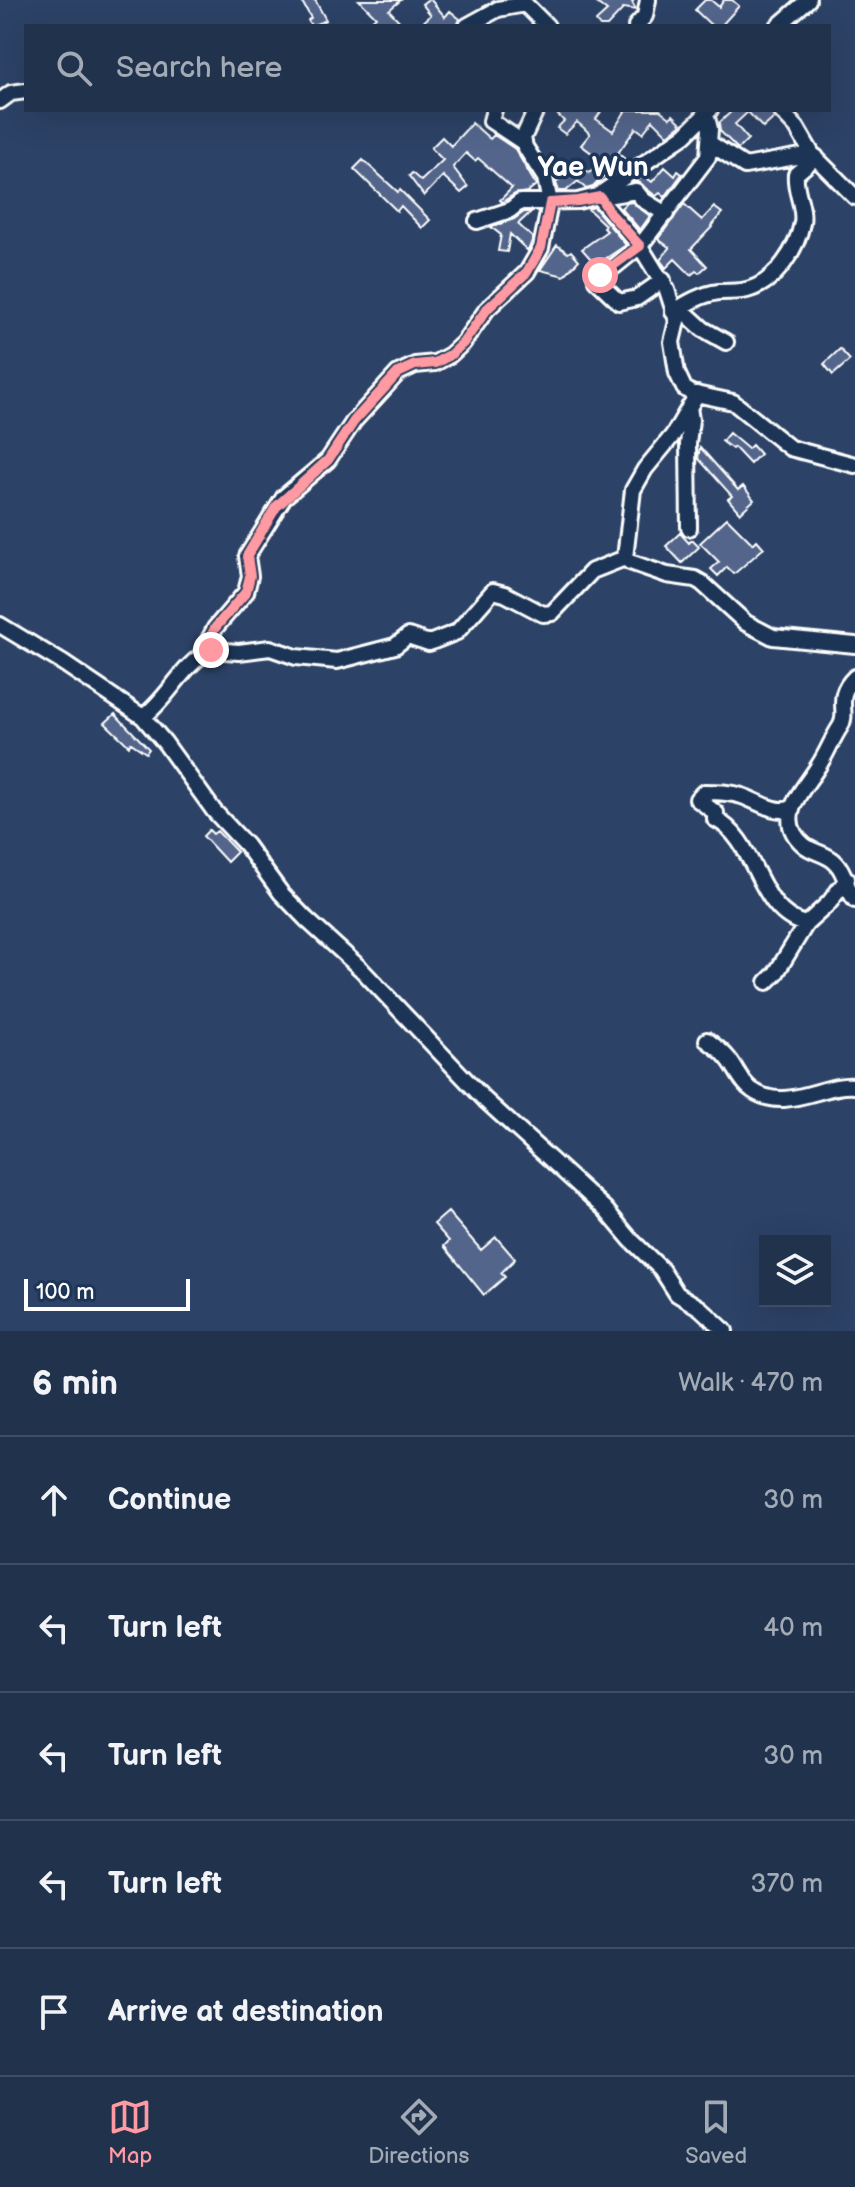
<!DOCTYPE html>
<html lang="en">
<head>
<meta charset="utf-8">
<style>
  :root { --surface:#21324c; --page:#293a53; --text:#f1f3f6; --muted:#a2aab5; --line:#3e4d64; --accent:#ff9aa2 }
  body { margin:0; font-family:"Balsamiq Sans",sans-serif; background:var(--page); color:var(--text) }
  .controls { position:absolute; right:24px; bottom:24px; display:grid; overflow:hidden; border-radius:0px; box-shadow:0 8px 32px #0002 }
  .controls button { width:72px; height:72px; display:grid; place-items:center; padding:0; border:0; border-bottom:2px solid var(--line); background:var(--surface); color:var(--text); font:40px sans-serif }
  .scale { position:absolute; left:24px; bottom:20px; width:166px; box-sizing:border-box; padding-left:8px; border:4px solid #fff; border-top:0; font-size:22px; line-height:28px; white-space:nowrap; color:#fff; -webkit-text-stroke:6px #1d3557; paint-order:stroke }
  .stop { position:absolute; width:24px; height:24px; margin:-18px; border:6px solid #ff9aa2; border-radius:50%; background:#fff }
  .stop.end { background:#ff9aa2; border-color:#fff; box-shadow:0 2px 8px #0008 }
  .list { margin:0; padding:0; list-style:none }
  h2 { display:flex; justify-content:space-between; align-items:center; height:104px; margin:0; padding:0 32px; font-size:34px }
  h2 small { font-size:26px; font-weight:400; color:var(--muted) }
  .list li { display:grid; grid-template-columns:52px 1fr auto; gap:24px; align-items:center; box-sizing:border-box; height:128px; padding:0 32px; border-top:2px solid var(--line) }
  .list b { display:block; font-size:30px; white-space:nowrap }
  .list em { font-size:26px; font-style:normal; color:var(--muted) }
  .icon { flex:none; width:44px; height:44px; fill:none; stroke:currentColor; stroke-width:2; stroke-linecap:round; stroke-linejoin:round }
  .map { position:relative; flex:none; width:855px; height:1331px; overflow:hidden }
  .search { position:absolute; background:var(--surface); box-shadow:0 8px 32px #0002; left:24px; right:24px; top:24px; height:88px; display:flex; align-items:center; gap:20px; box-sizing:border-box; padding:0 28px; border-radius:0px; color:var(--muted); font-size:30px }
  .sheet { height:744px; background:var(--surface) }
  nav { display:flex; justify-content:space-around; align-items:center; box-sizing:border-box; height:112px; border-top:2px solid var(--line); background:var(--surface); font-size:22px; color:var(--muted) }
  nav a { display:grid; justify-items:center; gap:4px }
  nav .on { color:var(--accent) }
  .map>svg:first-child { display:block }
</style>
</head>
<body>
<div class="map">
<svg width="855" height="1331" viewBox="0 0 855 1331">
  <rect width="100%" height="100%" fill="#2c4266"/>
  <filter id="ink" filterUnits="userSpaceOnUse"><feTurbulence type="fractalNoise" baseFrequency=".0125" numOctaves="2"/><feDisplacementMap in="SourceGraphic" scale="16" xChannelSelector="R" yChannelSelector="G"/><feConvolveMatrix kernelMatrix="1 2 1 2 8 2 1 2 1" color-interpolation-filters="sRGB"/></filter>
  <g filter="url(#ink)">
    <path fill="#53658b" stroke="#fff" stroke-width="2" d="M 301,0 L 315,0 L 326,20 L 311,26 L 308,20 L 311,18 Z
      M 359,0 L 401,0 L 389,10 L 404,26 L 365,26 L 376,17 Z
      M 427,0 L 431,0 L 445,17 L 450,11 L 460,19 L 457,26 L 419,26 L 431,15 L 422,4 Z
      M 593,0 L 634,0 L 632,2 L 636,10 L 624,8 L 607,26 L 600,26 L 596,21 L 607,11 Z
      M 705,0 L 711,0 L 719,7 L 724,0 L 732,0 L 739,6 L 721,26 L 712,26 L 695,10 Z
      M 553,110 L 602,110 L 596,119 L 613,131 L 626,110 L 660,110 L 670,118 L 673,115 L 682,124 L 668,135 L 653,120 L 643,133 L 636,128 L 618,153 L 628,162 L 617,170 L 613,167 L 593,187 L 586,189 L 578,181 L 566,191 L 559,191 L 556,183 L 576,162 L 589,173 L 601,160 L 581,145 L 590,134 L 584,128 L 577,122 L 565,134 L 557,128 L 564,121 Z
      M 733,110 L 770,110 L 774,118 L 763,128 L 748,112 L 735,124 L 748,139 L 738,149 L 720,131 L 719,123 Z
      M 472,123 L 490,139 L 494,135 L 515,149 L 536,185 L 527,192 L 515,194 L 502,202 L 500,200 L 512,188 L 478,158 L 475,161 L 466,153 L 453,167 L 468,187 L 461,193 L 443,176 L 424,196 L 409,176 L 412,173 L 421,181 L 443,160 L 431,148 L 442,137 L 451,146 Z
      M 363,160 L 398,192 L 400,190 L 430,220 L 422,228 L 401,206 L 397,211 L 354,169 Z
      M 665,167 L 675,176 L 678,171 L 682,174 L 665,197 L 660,193 L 656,196 L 636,181 L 644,176 L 652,182 Z
      M 632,202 L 650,216 L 640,230 L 621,208 L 626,203 Z
      M 684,204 L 702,220 L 714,207 L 722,213 L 711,226 L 712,227 L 691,249 L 707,266 L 699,273 L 696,271 L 691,275 L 675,259 L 666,268 L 664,265 L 660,260 L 670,248 L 658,239 Z
      M 594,207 L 626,245 L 596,265 L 582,249 L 607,231 L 603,227 L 605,225 L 588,209 Z
      M 524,212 L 531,212 L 518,224 L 533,238 L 528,251 L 510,234 L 507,252 L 498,251 L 501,235 L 491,227 L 514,219 Z
      M 557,245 L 568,253 L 571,251 L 579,260 L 564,276 L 540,270 Z
      M 840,349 L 850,360 L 833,375 L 824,364 Z
      M 729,433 L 748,449 L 752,445 L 760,454 L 750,464 L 734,447 L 732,449 L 722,441 Z
      M 700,447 L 738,490 L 743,486 L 754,500 L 740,513 L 728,499 L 732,496 L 698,458 Z
      M 727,518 L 753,544 L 757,540 L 764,548 L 734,574 L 727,567 L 718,576 L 711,569 L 719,562 L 700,543 Z
      M 680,533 L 689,543 L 692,540 L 699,547 L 682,563 L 666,546 Z
      M 115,714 L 149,749 L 146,753 L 131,743 L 129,746 L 105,723 Z
      M 209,830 L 213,834 L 217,831 L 237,852 L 227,862 L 203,836 Z
      M 448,1212 L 481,1250 L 496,1237 L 515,1259 L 501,1273 L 505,1277 L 484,1295 L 444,1246 L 449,1241 L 434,1224 Z"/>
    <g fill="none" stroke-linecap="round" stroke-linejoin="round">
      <g stroke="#fff" stroke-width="20">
        <path id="minor" d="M 467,26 L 498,9 L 525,4 L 547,26
          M 636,26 L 645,16 L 648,0
          M 778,26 L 808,0
          M 0,101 L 11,93 L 26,91
          M 494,110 L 491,121 L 524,143
          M 780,110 L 797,128 L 812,154 L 855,197
          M 711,144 L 745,166 L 812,154
          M 597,196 L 640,246 L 667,290 L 677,321 L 672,342 L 677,373 L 684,388 L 691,393 L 733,402 L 790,448 L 855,465
          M 600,197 L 636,191 L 643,200 L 666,214
          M 477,221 L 510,210 L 520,202 L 578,201 L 597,196 L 685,135 L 710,110
          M 663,280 L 637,298 L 619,302 L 596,280 L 596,277 L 615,266 L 640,246 L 708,157 L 710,129 L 705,110
          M 680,308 L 703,329 L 726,342
          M 673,312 C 687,303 702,294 719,292 C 729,291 740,293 750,289 C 776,281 797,249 802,223 C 805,206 794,191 796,174 L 816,157
          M 697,394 L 673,435 L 645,469 L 633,490 L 625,558 L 630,562 L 667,575 L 695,579 L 702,583 L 746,623 L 773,637 L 855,645
          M 689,407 L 691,420 L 688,444 L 689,528
          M 0,625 L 63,663 L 143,717 L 165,743 L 214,811 L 246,845 L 281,893 L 306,919 L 361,969 L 485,1100 L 605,1209 L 631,1240 L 661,1269 L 677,1294 L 700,1308 L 725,1331
          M 201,655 L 215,628 L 246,592 L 250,576 L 247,556 L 284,497 L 328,460 L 354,421 L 398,373 L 415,365 L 435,363 L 450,355 L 463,343 L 487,309 L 527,272 L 541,248 L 550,203 L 545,178 L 525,147 L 523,138 L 536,110
          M 855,677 C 833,698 850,712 840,727 C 832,739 827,753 819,765 C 804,790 772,818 804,845 C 813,853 827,853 836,863 C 847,874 845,888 855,900
          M 143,717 C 169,698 182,664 211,650 L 239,652 L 270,648 L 296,657 L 337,661 L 395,646 L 408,636 L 429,643 L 457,632 L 493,591 L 505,594 L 543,614 L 552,613 L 592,571 L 625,558
          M 790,809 C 775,814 757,801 742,796 C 730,792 717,792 704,792 L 697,799 L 716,813 L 715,819 C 758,840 757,914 806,924
          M 767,982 L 776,973 L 806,924 L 829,903 L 847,879
          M 707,1040 C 713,1045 721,1050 726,1056 C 736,1066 740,1082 752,1090 C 785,1114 825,1082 855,1086"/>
      </g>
      <use href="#minor" stroke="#1d3557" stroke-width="14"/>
    </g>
  </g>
  <g fill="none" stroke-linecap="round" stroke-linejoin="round" filter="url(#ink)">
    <path stroke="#ff9aa2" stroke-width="10" d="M 211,650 L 201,655 L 215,628 L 246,592 L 250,576 L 247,556 L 276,507 L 328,460 L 354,421 L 398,373 L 415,365 L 435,363 L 450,355 L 463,343 L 487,309 L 527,272 L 541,248 L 550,203 L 578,201 L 600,197 L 611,214 L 640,246 L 600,275"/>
  </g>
  <g text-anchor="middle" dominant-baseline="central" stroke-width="7" stroke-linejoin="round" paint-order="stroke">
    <g font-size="28" font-weight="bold" fill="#fff" stroke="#1d3557">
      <text x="593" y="167">Yae Wun</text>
    </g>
  </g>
</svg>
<div class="controls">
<button><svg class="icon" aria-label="layers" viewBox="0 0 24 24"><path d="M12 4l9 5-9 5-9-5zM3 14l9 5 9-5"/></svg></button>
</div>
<div class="scale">100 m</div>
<div class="stop" style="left:600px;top:275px"></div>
<div class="stop end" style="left:211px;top:650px"></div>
<div class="search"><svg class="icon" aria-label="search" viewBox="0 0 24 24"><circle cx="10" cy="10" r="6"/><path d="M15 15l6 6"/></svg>Search here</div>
</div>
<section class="sheet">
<h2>6 min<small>Walk · 470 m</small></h2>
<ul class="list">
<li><svg class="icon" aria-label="ahead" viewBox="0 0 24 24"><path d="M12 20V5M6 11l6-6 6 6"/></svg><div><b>Continue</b></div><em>30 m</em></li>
<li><svg class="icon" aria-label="left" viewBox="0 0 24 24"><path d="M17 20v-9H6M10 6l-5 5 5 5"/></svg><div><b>Turn left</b></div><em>40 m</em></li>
<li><svg class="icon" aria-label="left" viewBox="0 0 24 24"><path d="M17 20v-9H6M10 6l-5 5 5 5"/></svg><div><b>Turn left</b></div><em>30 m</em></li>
<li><svg class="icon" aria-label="left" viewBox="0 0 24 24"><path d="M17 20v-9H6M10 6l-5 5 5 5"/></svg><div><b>Turn left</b></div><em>370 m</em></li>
<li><svg class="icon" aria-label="arrive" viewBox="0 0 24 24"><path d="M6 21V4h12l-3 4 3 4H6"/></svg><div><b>Arrive at destination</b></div></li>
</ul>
</section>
<nav>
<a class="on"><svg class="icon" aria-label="map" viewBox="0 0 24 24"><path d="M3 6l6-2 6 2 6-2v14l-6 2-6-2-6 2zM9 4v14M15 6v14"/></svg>Map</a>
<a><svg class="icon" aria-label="directions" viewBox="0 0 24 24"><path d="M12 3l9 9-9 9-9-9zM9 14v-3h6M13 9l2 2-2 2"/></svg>Directions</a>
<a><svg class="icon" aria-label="saved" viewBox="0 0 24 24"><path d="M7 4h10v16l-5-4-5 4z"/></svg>Saved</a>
</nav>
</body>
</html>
